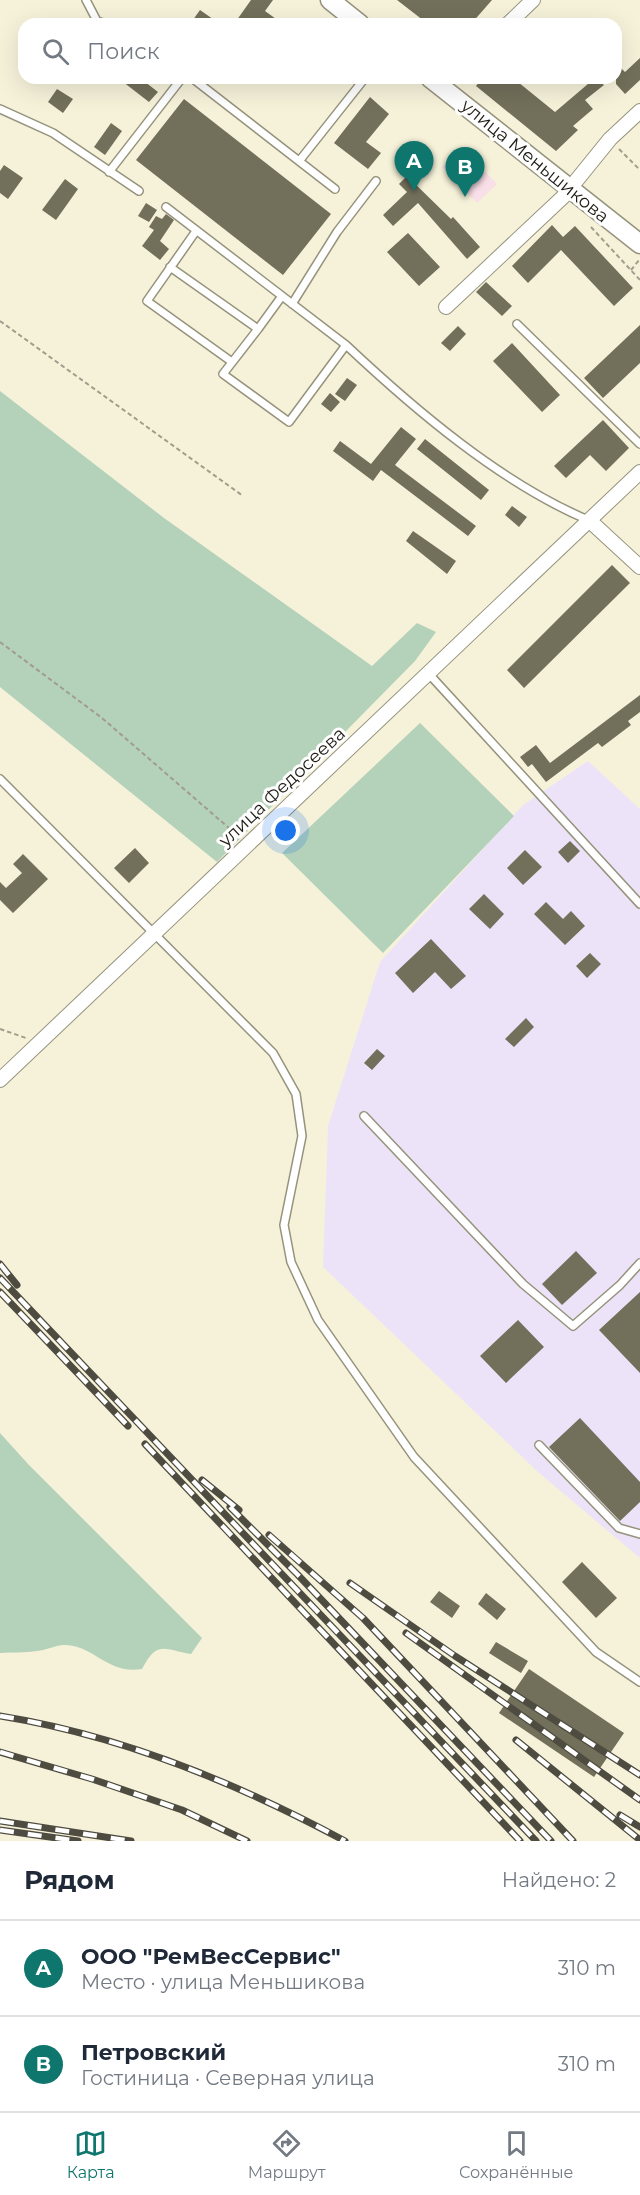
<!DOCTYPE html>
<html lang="ru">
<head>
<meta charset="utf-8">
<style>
  :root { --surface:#fff; --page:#f6f6f7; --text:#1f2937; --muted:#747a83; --line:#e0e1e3; --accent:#0f766e }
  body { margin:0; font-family:Montserrat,sans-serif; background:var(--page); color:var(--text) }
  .you { position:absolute; left:286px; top:831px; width:21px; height:21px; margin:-15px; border:4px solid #fff; border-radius:50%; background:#1a73e8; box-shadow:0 0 0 9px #1a73e833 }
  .badge { display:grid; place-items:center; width:39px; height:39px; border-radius:50%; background:var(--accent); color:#fff; font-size:20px; font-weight:700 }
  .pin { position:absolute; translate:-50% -50px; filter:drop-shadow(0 2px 3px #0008) }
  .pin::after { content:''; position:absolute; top:32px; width:21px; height:18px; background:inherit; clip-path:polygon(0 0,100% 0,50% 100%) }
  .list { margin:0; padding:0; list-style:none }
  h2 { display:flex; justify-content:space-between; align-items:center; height:78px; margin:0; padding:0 24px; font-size:26px }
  h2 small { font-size:20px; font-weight:400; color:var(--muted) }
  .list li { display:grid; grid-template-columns:39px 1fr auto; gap:18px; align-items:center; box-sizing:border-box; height:96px; padding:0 24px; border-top:2px solid var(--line) }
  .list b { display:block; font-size:22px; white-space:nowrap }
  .list p { margin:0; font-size:20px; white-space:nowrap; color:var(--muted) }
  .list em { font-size:20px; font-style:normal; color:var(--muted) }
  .icon { flex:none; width:33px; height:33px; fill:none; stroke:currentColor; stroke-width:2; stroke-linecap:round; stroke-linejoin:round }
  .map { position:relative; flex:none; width:640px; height:1841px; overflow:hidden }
  .search { position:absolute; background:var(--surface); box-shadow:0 6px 24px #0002; left:18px; right:18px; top:18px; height:66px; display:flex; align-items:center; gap:15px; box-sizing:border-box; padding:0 21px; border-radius:18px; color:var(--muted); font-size:22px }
  .sheet { height:270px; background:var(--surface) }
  nav { display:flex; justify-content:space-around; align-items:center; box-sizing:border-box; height:84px; border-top:2px solid var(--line); background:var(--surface); font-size:16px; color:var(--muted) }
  nav a { display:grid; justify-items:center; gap:3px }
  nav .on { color:var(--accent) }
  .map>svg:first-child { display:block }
</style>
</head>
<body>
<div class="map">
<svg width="640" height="1841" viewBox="0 0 640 1841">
  <rect width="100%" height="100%" fill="#f6f2da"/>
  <path fill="#f9dfe7" d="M 462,148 L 497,184 L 477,203 L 442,167 Z"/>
  <path fill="#ece3f8" d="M 588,761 L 640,809 L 640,1558 L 539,1473 L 323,1267 L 328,1126 L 380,962 L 523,805 Z"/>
  <path fill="#b4d1b9" d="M 0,391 L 164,518 L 372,666 L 417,623 L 436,632 L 415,661 L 217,862 L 0,687 Z
    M 420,723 L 514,816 L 383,953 L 282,853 Z
    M 0,1433 L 29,1465 L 202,1638 L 191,1654 C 163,1649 157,1640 142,1669 C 108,1675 94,1645 64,1645 C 56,1645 46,1650 37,1651 C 25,1653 12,1652 0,1653 Z"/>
  <path fill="#726f5a" d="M 251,0 L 273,0 L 265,11 L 283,24 L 234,24 Z
    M 397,0 L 492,0 L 471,24 L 428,24 Z
    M 200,10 L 220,24 L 190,24 Z
    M 640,58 L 640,80 L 625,94 L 616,84 L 616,63 L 625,72 Z
    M 118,78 L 140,78 L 158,92 L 149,102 Z
    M 482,78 L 513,78 L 555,112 L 595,78 L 604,85 L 585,100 L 593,109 L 573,126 L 578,130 L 556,151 L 476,86 Z
    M 57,89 L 73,99 L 63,113 L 48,102 Z
    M 370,97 L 389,114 L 366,142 L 381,153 L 368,169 L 334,143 Z
    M 184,99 L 331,214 L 283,275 L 136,160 Z
    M 111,123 L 122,131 L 105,155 L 94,147 Z
    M 4,165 L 23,178 L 8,199 L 0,193 L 0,171 Z
    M 407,176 L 451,219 L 453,217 L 480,247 L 467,259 L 418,203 L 393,226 L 383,215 L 407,192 L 399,184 Z
    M 65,179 L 78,189 L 56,220 L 42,210 Z
    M 146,203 L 157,210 L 149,222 L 138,216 Z
    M 166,214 L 174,220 L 160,241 L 169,249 L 160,260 L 142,246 L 154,230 L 149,227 L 156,216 L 162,219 Z
    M 552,225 L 563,237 L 575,226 L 633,288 L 614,306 L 561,250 L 528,283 L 512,266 Z
    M 408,233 L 440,267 L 419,286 L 387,252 Z
    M 486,282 L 512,306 L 502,316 L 476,292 Z
    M 640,325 L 640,363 L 603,398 L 584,378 Z
    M 458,326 L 466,334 L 450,351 L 441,343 Z
    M 512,343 L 560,395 L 542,412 L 493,361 Z
    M 347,378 L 357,385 L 345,401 L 335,394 Z
    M 330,393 L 340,402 L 331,412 L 321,404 Z
    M 603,420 L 629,448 L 606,471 L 590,455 L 566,478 L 554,466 Z
    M 401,427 L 416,439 L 395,465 L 476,526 L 468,536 L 381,470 L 373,481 L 333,451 L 340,441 L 371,464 Z
    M 425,439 L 489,490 L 481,500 L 417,449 Z
    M 512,506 L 527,517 L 519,527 L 505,515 Z
    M 413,531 L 456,561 L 447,574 L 406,541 Z
    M 612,565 L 630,583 L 524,688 L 507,670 Z
    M 640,695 L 640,712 L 628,721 L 631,725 L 602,747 L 598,743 L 546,782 L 532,764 L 528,767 L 520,757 L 536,745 L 550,763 Z
    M 570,841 L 580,851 L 568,863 L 558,852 Z
    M 135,848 L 149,863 L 129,883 L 114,868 Z
    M 525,850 L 542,867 L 523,885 L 507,868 Z
    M 23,854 L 48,879 L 13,913 L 0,900 L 0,882 L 6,888 L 22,873 L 13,864 Z
    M 484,894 L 504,914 L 490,929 L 469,909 Z
    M 546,902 L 563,919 L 571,911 L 585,926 L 565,945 L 534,914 Z
    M 431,939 L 466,976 L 451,989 L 435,972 L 413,993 L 395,973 Z
    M 590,953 L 601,964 L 587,978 L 576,966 Z
    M 526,1018 L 534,1027 L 514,1047 L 505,1039 Z
    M 377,1049 L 385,1056 L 372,1070 L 364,1063 Z
    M 576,1251 L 597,1273 L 562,1305 L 542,1284 Z
    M 640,1292 L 640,1373 L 599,1330 Z
    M 518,1320 L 544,1347 L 506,1383 L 480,1356 Z
    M 580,1418 L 640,1482 L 640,1502 L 620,1521 L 549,1447 Z
    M 582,1562 L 617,1598 L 596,1618 L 562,1582 Z
    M 439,1591 L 460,1606 L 452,1618 L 430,1602 Z
    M 486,1593 L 506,1609 L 497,1620 L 478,1604 Z
    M 496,1642 L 528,1661 L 521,1673 L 489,1653 Z
    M 529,1669 L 624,1733 L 594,1777 L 499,1713 Z"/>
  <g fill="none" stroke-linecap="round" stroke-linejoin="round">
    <g stroke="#96937d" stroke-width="10">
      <path id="lane" d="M 86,0 L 97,21 L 106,24
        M 192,78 L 335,189
        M 0,109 L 53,133 L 139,191
        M 300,160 L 365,78
        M 109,172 L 182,78
        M 166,207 L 346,345 L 289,422 L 223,374 L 258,329 L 170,267
        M 196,231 L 147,301 L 232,362
        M 292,304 L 337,232 L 376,181
        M 517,324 L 640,444
        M 258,329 L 282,296
        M 346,345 C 415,410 501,483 588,520
        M 429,674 L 640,904
        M 0,779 L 273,1053 L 296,1094 L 302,1136 L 284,1225 L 291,1262 L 318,1320 L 414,1457 L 596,1652 L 640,1682
        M 364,1116 L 523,1284 L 573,1326 L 620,1285 L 640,1263
        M 539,1445 L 619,1528 L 640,1534"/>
    </g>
    <g stroke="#96937d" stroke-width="16">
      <path id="street" d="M 508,24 L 533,0
        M 446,307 L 563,197 L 610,139 L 640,111
        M 590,521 L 640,567
        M 0,1080 L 640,472"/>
    </g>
    <g stroke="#96937d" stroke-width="21">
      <path id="secondary" d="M 330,0 L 360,24
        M 430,78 L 640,244"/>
    </g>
    <path stroke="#a19d8c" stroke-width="2" stroke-dasharray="4.5 3" stroke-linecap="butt" d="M 619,149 L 640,170
      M 591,227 L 640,280
      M 631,270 L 640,259
      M 0,321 L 243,496
      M 0,642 L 102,718 L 237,835
      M 0,1029 L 26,1038"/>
    <use href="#lane" stroke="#fff" stroke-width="7"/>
    <use href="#street" stroke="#fff" stroke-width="14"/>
    <use href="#secondary" stroke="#fff" stroke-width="18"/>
    <g stroke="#4e4c40" stroke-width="7">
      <path id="rail" d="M 0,1264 L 17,1285
        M 0,1278 L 536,1841
        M 0,1292 L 128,1426
        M 145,1444 L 520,1841
        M 202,1480 L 239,1510
        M 230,1507 L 298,1575 L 551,1841
        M 269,1535 L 363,1618 L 573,1841
        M 350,1583 L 455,1656 L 640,1775
        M 406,1633 L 640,1800
        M 0,1716 C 120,1735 239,1784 345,1841
        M 516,1740 L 640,1840
        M 0,1752 L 92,1779 L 182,1810 L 247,1841
        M 620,1815 L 640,1827
        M 0,1821 L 131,1841
        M 0,1830 L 78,1841"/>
    </g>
    <use href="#rail" stroke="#fefefe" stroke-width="4.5" stroke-dasharray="14" stroke-linecap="butt"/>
  </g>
  <g text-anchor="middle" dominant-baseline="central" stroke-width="6" stroke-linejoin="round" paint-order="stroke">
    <g font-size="18" fill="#1d1b13" stroke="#fefefe">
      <text transform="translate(535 161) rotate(39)">улица Меньшикова</text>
      <text transform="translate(282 787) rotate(-43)">улица Федосеева</text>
    </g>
  </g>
</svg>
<div class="you"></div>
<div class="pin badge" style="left:414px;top:191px">A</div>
<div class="pin badge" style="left:465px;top:197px">B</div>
<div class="search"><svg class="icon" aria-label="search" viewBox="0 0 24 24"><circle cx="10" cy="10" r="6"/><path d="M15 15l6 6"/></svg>Поиск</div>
</div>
<section class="sheet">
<h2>Рядом<small>Найдено: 2</small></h2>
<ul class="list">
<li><span class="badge">A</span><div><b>ООО &quot;РемВесСервис&quot;</b><p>Место · улица Меньшикова</p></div><em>310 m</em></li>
<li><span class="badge">B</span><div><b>Петровский</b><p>Гостиница · Северная улица</p></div><em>310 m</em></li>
</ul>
</section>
<nav>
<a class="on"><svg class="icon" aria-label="map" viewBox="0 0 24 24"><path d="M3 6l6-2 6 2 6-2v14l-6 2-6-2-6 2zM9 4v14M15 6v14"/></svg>Карта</a>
<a><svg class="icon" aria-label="directions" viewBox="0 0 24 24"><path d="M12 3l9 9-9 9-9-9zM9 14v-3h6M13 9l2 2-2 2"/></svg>Маршрут</a>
<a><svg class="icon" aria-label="saved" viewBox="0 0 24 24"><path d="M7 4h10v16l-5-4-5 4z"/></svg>Сохранённые</a>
</nav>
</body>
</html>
